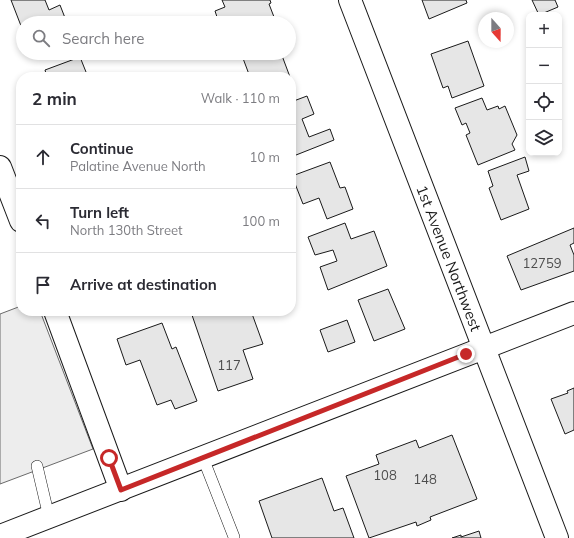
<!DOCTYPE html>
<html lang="en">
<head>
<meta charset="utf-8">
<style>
  :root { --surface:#fff; --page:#f7f7f7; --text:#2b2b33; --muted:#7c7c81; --line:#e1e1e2 }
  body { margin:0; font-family:Mulish,sans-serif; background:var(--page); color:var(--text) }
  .controls { position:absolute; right:12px; top:12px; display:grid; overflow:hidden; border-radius:8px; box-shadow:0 2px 6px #0003 }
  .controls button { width:36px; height:36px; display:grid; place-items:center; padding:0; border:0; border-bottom:1px solid var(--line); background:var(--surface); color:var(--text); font:20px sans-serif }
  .compass { position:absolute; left:478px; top:12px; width:36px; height:36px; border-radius:50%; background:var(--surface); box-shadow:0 2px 6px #0003; rotate:159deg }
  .stop { position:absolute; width:12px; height:12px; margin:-9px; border:3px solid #c62828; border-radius:50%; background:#fff }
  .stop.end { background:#c62828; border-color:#fff; box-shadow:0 1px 4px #0008 }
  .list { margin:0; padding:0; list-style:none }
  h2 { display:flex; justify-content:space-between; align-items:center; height:52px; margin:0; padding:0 16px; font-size:17px }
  h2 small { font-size:13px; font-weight:400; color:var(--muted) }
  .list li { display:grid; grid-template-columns:26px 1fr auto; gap:12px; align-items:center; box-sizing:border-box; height:64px; padding:0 16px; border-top:1px solid var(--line) }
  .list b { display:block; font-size:15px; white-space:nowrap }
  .list p { margin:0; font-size:13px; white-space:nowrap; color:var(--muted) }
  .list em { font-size:13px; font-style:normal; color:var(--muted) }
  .icon { flex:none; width:22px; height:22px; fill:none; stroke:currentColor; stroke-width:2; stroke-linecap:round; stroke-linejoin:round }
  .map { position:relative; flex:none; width:574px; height:538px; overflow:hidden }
  .search { position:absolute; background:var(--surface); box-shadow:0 2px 6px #0003; left:16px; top:16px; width:280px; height:44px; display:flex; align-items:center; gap:10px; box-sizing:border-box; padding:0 14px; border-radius:22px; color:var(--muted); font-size:15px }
  .panel { position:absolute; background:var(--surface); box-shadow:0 2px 6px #0003; left:16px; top:72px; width:280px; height:244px; border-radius:16px }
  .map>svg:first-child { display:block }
</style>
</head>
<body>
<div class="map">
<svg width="574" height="538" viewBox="0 0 574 538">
  <rect width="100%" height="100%" fill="#fff"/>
  <path fill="#ededed" stroke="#6a6a6a" d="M 21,306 L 21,311 L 40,311 L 93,449 L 0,484 L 0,314 Z"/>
  <path fill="#e6e6e6" stroke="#1a1a1a" d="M 11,0 L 45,0 L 49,10 L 60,5 L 67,23 L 23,23 L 23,31 Z
    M 222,0 L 270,0 L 271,3 L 269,4 L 274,17 L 258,23 L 225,23 L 223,18 L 218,20 L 215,11 L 225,7 Z
    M 422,0 L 466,0 L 467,3 L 429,19 Z
    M 532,0 L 555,0 L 558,7 L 539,15 Z
    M 468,41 L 484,86 L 452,98 L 448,86 L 443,88 L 431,54 Z
    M 241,53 L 281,53 L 290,77 L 250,77 Z
    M 80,57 L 88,77 L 47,77 L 45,70 Z
    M 307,96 L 314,114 L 302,119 L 309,137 L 330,129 L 334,140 L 291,157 L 291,102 Z
    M 482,98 L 487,110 L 498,106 L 499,109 L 505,106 L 517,135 L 512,144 L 515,150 L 478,165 L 466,135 L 470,133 L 466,123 L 462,125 L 455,108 Z
    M 525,157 L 529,171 L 517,175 L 529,209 L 501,220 L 489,188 L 493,186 L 488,171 Z
    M 330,162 L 340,188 L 345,187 L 353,209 L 327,219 L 319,198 L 303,204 L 292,176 Z
    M 345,223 L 351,239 L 374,231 L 387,266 L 328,290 L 320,267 L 337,261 L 333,250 L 315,255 L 308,237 Z
    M 574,228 L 574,243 L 570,245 L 574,255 L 574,271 L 521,290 L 507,256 Z
    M 388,289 L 405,329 L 374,341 L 358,300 Z
    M 204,311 L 251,311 L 263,344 L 243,350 L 253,379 L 218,391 L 192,315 Z
    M 347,320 L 355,342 L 328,352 L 320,330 Z
    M 162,323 L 172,349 L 176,347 L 197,401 L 175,409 L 171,400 L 157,405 L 140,360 L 126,365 L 117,339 Z
    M 574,388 L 574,430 L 565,434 L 551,399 L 568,393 L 567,391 Z
    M 452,435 L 477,499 L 430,517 L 431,520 L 417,526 L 416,522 L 369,538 L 346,476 L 379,464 L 376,455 L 416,440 L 419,448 Z
    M 322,478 L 334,511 L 343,508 L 354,538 L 272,538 L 259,501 Z
    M 479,531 L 481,538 L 452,538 L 461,535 L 461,537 Z"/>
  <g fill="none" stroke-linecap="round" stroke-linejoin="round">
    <g stroke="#1a1a1a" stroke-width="12">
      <path id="service" d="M 203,458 L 234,537
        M 37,466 L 49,517"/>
    </g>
    <g stroke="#1a1a1a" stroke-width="24">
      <path id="minor" d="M 350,0 L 557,538
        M 0,167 L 21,221
        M 55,311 L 121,490"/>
    </g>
    <g stroke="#1a1a1a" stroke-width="24">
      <path id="tertiary" d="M 0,536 L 574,313"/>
    </g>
    <use href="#service" stroke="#fff" stroke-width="11"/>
    <use href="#minor" stroke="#fff" stroke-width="22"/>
    <use href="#tertiary" stroke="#fff" stroke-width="22"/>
  </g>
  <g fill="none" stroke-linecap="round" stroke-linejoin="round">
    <path stroke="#c62828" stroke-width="5" d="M 109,458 L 121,490 L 466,354"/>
  </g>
  <g text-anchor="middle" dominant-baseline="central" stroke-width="3" stroke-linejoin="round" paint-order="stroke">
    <g font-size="13" fill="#4d4d4d">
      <text x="542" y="263">12759</text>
      <text x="229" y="365">117</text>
      <text x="385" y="475">108</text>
      <text x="425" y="479">148</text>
    </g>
    <g font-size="15" fill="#1a1a1a" stroke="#fff">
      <text transform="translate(449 258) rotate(69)">1st Avenue Northwest</text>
    </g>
  </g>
</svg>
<div class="controls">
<button>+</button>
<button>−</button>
<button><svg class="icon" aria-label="locate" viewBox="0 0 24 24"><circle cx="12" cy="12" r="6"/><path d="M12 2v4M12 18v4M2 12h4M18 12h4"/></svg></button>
<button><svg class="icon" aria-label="layers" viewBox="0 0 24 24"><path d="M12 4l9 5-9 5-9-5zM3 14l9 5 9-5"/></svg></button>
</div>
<svg class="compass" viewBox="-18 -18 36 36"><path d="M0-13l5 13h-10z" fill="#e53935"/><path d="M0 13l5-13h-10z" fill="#7c7c81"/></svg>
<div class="stop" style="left:109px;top:458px"></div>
<div class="stop end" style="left:466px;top:354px"></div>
<div class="search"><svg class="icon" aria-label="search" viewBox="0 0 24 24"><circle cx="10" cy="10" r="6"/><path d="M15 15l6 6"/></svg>Search here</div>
<section class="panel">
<h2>2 min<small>Walk · 110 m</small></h2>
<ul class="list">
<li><svg class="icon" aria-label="ahead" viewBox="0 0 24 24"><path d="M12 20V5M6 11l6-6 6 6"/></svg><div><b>Continue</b><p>Palatine Avenue North</p></div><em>10 m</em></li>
<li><svg class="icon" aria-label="left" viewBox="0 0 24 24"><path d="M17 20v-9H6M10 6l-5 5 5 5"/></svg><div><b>Turn left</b><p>North 130th Street</p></div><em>100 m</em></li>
<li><svg class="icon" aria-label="arrive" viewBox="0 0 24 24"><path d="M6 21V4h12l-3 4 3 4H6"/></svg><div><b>Arrive at destination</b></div></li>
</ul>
</section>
</div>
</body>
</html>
